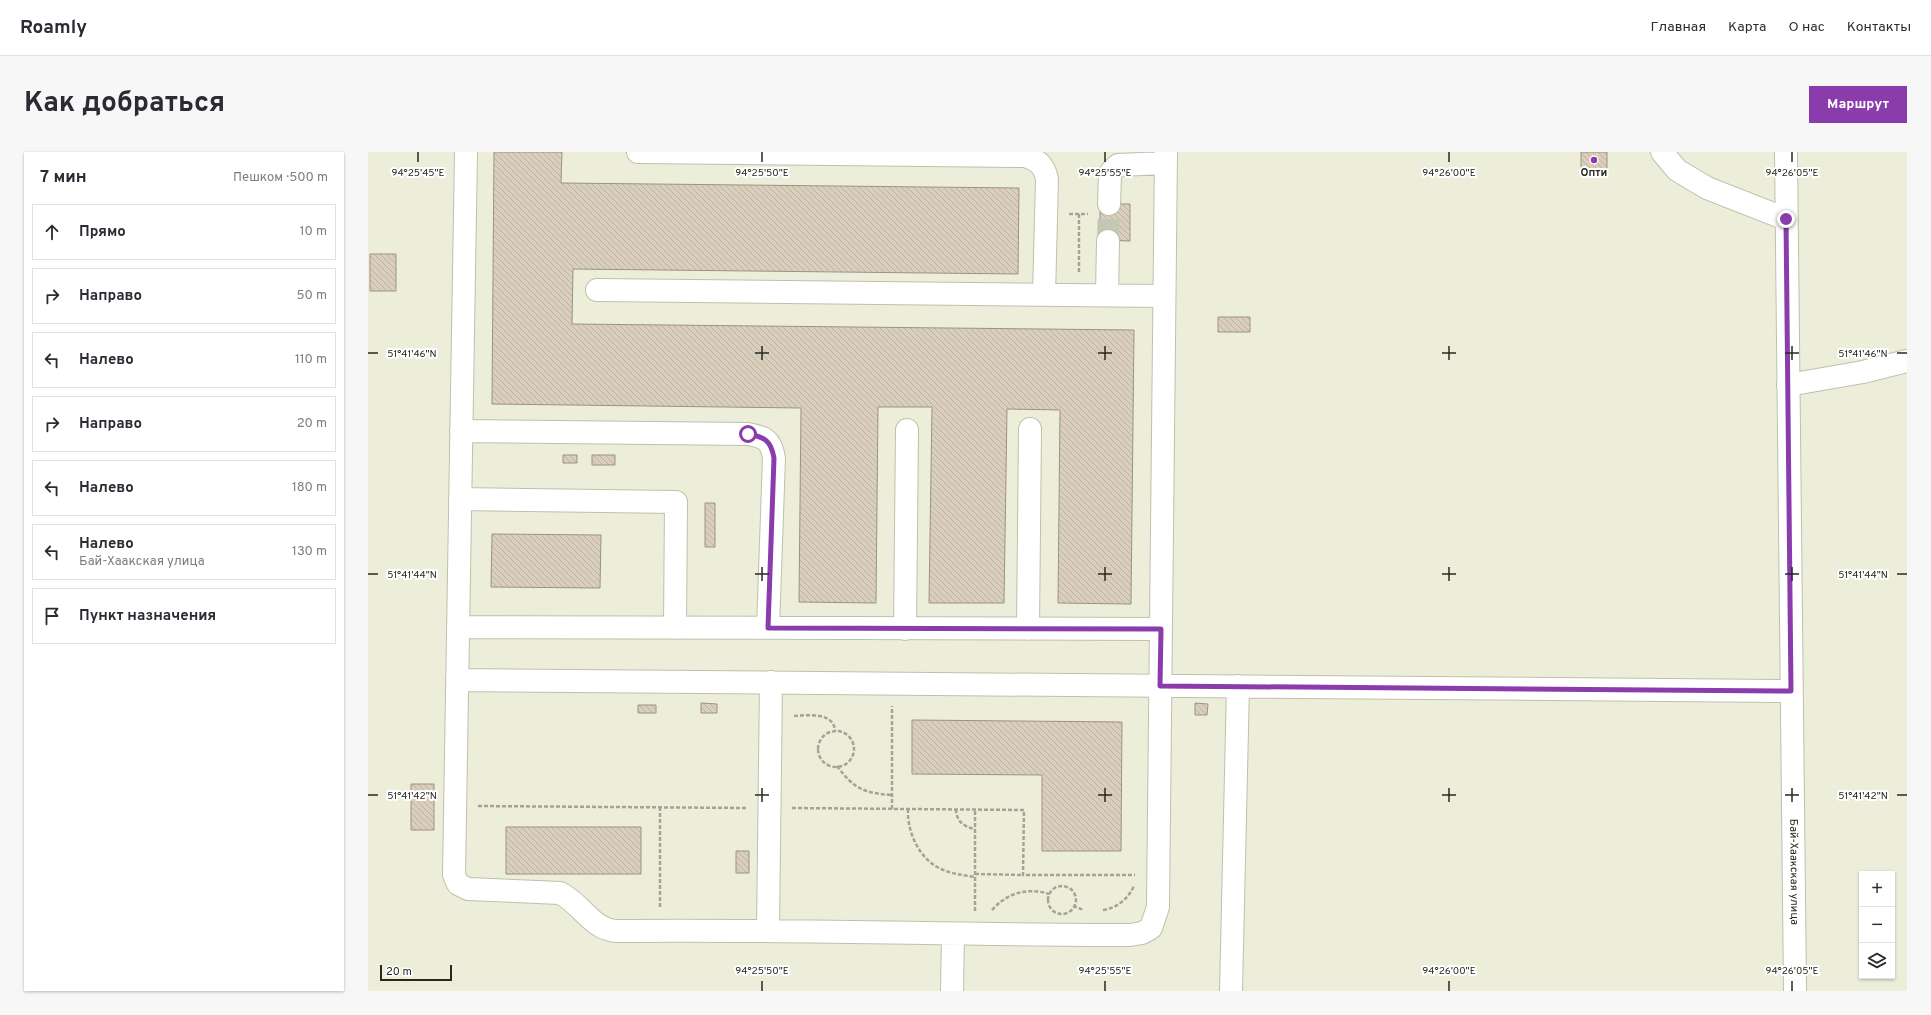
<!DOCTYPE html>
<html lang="ru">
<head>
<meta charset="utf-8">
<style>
  :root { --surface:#fff; --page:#f7f7f7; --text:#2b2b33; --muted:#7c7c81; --line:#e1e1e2; --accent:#8a3cac }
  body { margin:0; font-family:Overpass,sans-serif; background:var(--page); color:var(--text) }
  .controls { position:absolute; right:12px; bottom:12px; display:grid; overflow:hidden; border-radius:0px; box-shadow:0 1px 3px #0004 }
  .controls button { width:36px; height:36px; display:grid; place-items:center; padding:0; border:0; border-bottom:1px solid var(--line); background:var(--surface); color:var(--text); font:20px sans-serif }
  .scale { position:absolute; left:12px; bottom:10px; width:72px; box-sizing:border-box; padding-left:4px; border:2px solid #282821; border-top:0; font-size:11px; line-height:14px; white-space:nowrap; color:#282821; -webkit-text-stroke:3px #fff; paint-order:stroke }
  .stop { position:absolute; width:12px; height:12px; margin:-9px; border:3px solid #8a3cac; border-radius:50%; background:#fff }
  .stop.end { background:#8a3cac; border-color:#fff; box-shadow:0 1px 4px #0008 }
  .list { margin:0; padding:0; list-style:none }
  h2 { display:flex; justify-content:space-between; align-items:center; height:52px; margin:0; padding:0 16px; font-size:17px }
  h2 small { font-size:13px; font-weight:400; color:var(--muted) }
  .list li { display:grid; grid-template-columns:26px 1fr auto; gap:12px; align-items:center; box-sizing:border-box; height:56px; margin:0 8px 8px; padding:0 8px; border:1px solid var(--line); border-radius:0px }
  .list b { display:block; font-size:15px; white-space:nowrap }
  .list p { margin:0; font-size:13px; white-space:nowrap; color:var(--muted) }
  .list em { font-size:13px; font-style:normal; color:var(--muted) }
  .icon { flex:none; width:22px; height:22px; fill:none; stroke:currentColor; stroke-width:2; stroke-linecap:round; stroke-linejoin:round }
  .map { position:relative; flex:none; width:1539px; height:839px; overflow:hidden; border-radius:0px }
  header { display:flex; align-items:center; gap:24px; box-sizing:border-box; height:56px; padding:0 20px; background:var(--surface); border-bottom:1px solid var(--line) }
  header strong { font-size:19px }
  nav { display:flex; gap:22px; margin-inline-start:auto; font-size:14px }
  .intro { display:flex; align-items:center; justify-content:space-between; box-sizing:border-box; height:96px; padding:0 24px }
  h1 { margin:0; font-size:28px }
  .button { padding:10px 18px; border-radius:0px; background:var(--accent); color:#fff; font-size:14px; font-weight:700 }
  main { display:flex; gap:24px; padding:0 24px }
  aside { flex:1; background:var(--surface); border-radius:0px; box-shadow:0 1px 3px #0004 }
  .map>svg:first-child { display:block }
</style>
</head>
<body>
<header>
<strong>Roamly</strong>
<nav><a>Главная</a><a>Карта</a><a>О нас</a><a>Контакты</a></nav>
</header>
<div class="intro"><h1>Как добраться</h1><a class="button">Маршрут</a></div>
<main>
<aside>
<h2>7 мин<small>Пешком · 500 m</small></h2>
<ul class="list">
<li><svg class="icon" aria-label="ahead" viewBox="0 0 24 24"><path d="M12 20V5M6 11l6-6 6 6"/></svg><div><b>Прямо</b></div><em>10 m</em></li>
<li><svg class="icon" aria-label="right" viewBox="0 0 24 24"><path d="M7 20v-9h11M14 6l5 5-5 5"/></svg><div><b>Направо</b></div><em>50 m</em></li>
<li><svg class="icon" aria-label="left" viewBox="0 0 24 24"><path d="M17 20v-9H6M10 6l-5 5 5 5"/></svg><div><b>Налево</b></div><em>110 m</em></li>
<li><svg class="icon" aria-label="right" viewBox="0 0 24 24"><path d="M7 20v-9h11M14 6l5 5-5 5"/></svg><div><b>Направо</b></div><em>20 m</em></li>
<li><svg class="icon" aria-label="left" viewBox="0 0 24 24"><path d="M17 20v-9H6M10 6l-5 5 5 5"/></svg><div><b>Налево</b></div><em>180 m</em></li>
<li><svg class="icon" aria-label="left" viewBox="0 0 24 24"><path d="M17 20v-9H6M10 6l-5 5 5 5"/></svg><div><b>Налево</b><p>Бай-Хаакская улица</p></div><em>130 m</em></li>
<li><svg class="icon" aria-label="arrive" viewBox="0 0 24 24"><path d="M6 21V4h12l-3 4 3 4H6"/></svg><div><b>Пункт назначения</b></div></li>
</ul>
</aside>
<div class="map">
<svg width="1539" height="839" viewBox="0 0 1539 839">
  <defs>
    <pattern id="building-back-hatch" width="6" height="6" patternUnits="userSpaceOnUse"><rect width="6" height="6" fill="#dacfbd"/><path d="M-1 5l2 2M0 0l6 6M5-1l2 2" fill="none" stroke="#bbb2a2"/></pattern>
  </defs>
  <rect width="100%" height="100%" fill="#eceeda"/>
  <path fill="url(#building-back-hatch)" stroke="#9d9281" d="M 126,0 L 194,0 L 193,31 L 651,36 L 650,122 L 205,117 L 204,172 L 766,178 L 763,452 L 690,451 L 692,258 L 639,257 L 636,451 L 561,451 L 564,255 L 510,255 L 508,451 L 431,450 L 433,256 L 124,252 Z
    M 1213,0 L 1239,0 L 1239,17 L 1213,17 Z
    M 732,52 L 762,52 L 762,89 L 732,88 Z
    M 2,102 L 28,102 L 28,139 L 2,139 Z
    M 850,165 L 882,165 L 882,180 L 850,180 Z
    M 195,303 L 209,303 L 209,311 L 195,311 Z
    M 224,303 L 247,303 L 247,313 L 224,313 Z
    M 337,351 L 347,351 L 347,395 L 337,395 Z
    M 124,382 L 233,383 L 232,436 L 123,435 Z
    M 333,551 L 349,552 L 349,561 L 333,561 Z
    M 827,551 L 840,552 L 839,563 L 827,563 Z
    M 270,553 L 288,553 L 288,561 L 270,561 Z
    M 544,568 L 754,570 L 753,699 L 674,699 L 674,623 L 544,622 Z
    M 43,632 L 66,632 L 66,678 L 43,678 Z
    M 138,675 L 273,675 L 273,722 L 138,722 Z
    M 368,699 L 381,699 L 381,721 L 368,721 Z"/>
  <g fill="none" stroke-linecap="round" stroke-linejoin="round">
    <path stroke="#c5c6b5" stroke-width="22" stroke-dasharray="22 11" stroke-linecap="butt" d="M 740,89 L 741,52"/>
    <g stroke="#bfc0ac" stroke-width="24">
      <path id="minor" d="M 98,0 L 86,723 L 90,732 L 100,737 L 192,741 C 213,751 223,777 248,779 C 419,777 591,783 762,783 L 774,781 L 783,776 L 790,755 L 798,0
        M 270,0 L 657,4 C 670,8 676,13 679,27 L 676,143
        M 1294,0 L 1309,18 L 1339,36 L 1418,67
        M 741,52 L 742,24 L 743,20 L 750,13 L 798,11
        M 229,138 L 796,144
        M 739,143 L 740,89
        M 1420,233 L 1495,220 L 1539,209
        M 93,279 L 380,282 C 397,285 403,288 406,306 L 400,476
        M 92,347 L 308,350 L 307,476
        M 90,475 L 793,477
        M 537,477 L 539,278
        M 660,477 L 662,277
        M 89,528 L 1423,539
        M 400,778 L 403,530
        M 584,839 L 585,783
        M 863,839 L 870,534"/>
    </g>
    <g stroke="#bfc0ac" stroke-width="24">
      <g id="major">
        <path id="s1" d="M 1418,0 L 1427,839"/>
      </g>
    </g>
    <path stroke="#a3a495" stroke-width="2.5" stroke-dasharray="4 2" stroke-linecap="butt" d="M 701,62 L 720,62
      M 711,62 L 711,120
      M 426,564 C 440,563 466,560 467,579
      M450 597a18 18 0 1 1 36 0a18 18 0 1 1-36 0Z
      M 469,614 C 486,637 496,641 524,643
      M 110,654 L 379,656
      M 292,655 L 292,757
      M 424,656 L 656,658 L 655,723 L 767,723
      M 524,657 L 524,554
      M 540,657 C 539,680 551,707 573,717 C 584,722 595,723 607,725
      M 588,657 C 588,669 596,675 607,677
      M 607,722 L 655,723
      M680 748a14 14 0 1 1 28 0a14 14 0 1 1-28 0Z
      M 705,754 L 716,758
      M 624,758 C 639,741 659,735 681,742
      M 735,758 C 749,756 760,747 766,734
      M 607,759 L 607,657"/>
    <use href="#minor" stroke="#fff" stroke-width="22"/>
    <use href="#major" stroke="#fff" stroke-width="22"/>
  </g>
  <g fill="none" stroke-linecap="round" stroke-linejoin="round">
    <path stroke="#8a3cac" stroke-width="5" d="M 380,282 C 396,285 403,288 406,306 L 400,476 L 793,477 L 792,534 L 1423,539 L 1418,67"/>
  </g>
  <path fill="none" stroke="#282821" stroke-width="1.5" d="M 50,0 L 50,10M 394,0 L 394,10M 737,0 L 737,10M 1081,0 L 1081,10M 1424,0 L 1424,10M 394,194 L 394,208M 737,194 L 737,208M 1081,194 L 1081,208M 1424,194 L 1424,208M 0,201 L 10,201M 387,201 L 401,201M 730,201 L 744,201M 1074,201 L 1088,201M 1417,201 L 1431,201M 1529,201 L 1539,201M 394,415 L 394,429M 737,415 L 737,429M 1081,415 L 1081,429M 1424,415 L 1424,429M 0,422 L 10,422M 387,422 L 401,422M 730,422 L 744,422M 1074,422 L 1088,422M 1417,422 L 1431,422M 1529,422 L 1539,422M 394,636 L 394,650M 737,636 L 737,650M 1081,636 L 1081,650M 1424,636 L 1424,650M 0,643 L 10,643M 387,643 L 401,643M 730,643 L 744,643M 1074,643 L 1088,643M 1417,643 L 1431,643M 1529,643 L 1539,643M 394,829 L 394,839M 737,829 L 737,839M 1081,829 L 1081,839M 1424,829 L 1424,839"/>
  <circle fill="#8a3cac" stroke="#fff" stroke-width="1.5" cx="1226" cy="8" r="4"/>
  <g text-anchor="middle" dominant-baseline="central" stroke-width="4" stroke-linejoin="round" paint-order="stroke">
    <g font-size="11" font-weight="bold" fill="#282821" stroke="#fff">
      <text x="1226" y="21">Опти</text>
    </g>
    <g font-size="11" fill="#282821" stroke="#fff">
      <text stroke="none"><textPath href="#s1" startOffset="720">Бай-Хаакская улица</textPath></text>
    </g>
  </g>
  <g font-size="10" text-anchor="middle" fill="#282821" stroke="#fff" stroke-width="4" stroke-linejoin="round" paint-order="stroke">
    <text x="50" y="24">94°25'45"E</text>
    <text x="394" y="24">94°25'50"E</text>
    <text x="737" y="24">94°25'55"E</text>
    <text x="1081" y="24">94°26'00"E</text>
    <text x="1424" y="24">94°26'05"E</text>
    <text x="44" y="205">51°41'46"N</text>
    <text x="1495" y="205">51°41'46"N</text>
    <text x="44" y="426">51°41'44"N</text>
    <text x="1495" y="426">51°41'44"N</text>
    <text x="44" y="647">51°41'42"N</text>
    <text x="1495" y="647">51°41'42"N</text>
    <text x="394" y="822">94°25'50"E</text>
    <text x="737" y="822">94°25'55"E</text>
    <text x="1081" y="822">94°26'00"E</text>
    <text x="1424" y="822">94°26'05"E</text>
  </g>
</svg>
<div class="controls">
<button>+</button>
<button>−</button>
<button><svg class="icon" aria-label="layers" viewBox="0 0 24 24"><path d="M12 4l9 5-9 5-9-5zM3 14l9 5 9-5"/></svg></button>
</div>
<div class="scale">20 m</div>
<div class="stop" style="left:380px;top:282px"></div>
<div class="stop end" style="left:1418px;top:67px"></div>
</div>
</main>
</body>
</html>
